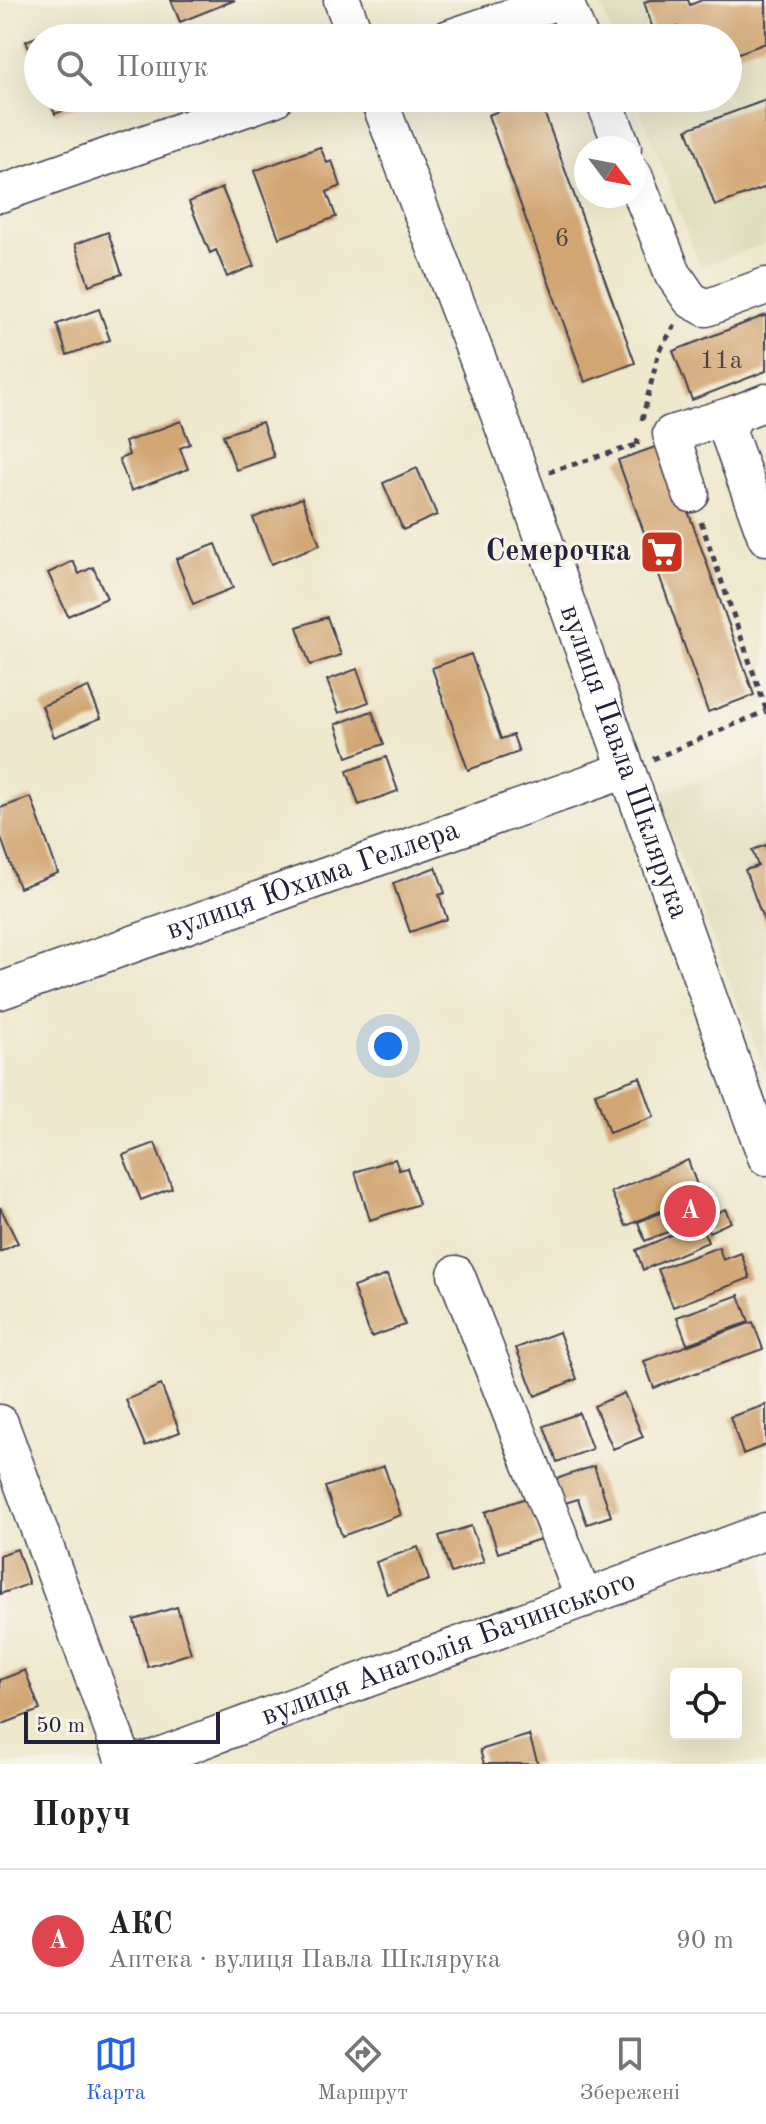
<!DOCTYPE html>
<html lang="uk">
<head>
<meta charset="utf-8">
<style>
  :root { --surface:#fff; --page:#f2f2f2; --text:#222; --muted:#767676; --line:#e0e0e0; --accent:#2563eb }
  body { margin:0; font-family:"Old Standard TT",serif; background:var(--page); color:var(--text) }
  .controls { position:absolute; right:24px; bottom:24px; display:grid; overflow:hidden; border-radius:8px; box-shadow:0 8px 32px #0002 }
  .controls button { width:72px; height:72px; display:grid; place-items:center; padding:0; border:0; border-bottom:2px solid var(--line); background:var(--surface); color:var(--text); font:40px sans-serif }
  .compass { position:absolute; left:574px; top:136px; width:72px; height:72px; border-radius:50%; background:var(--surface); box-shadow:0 8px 32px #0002; rotate:122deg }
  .scale { position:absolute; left:24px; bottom:20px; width:196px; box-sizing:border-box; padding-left:8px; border:4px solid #22223b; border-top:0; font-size:22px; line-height:28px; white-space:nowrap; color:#22223b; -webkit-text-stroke:6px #f7f3e8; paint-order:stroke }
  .you { position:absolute; left:388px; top:1046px; width:28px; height:28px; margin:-20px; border:6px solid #fff; border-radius:50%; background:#1a73e8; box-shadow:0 0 0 12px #1a73e833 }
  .badge { display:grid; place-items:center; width:52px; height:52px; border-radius:50%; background:var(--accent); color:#fff; font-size:26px; font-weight:700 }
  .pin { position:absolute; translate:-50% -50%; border:4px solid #fff; box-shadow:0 2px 8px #0006 }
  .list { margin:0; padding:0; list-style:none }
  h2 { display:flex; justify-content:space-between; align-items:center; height:104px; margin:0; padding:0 32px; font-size:34px }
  h2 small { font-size:26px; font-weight:400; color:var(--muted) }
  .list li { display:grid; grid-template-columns:52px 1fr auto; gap:24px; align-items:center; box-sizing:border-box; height:144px; padding:0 32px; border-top:2px solid var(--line) }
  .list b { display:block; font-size:30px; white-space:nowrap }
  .list p { margin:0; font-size:26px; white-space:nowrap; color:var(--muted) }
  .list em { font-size:26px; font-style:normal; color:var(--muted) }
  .icon { flex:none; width:44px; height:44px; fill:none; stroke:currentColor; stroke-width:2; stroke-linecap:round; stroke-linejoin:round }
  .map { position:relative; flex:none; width:766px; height:1764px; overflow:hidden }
  .search { position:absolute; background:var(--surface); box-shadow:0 8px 32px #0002; left:24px; right:24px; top:24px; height:88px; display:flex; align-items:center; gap:20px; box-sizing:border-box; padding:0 28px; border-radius:44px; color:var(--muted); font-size:30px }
  .sheet { height:248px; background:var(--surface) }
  nav { display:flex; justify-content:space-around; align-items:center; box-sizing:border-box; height:112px; border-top:2px solid var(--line); background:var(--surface); font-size:22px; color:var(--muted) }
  nav a { display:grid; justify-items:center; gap:4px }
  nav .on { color:var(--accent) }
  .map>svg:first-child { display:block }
</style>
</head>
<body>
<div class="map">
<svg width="766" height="1764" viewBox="0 0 766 1764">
  <rect width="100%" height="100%" fill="#f7f3e8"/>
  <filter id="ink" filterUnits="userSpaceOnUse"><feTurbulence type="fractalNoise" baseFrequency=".0125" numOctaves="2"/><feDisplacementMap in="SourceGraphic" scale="16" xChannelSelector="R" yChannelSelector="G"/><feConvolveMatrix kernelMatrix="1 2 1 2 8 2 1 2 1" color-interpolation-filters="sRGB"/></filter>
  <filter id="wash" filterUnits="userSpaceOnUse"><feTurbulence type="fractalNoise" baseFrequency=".006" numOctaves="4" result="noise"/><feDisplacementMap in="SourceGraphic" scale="32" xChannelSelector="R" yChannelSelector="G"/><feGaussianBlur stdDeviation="1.8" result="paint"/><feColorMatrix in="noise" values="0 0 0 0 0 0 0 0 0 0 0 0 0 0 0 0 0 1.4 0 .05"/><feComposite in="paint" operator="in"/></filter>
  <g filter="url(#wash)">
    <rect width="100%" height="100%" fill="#eee8cd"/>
    <path fill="#dfddbb" d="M 606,0 L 766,0 L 766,243 L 700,267 L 636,98 L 728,98 L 728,38 L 614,38 L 600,2 Z
      M 766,757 L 766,1073 L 656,794 Z"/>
    <g id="blocks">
      <path fill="#d2a673" d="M 171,0 L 235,0 L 180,22 Z
        M 650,0 L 688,0 L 690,5 L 702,0 L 766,0 L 766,43 L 728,57 L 728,38 L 682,38 L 678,27 L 655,35 L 644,2 Z
        M 59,28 L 64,38 L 38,38 L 38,71 L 26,41 Z
        M 48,98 L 87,98 L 88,101 L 55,114 Z
        M 535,98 L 539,98 L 635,363 L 585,382 L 488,115 Z
        M 766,100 L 766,187 L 715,206 L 687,129 Z
        M 320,147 L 327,163 L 332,161 L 341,186 L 327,192 L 336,217 L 279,238 L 254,171 Z
        M 222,188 L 254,266 L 227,277 L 216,250 L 210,253 L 189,202 Z
        M 108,232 L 122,274 L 89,285 L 75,244 Z
        M 99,309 L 110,340 L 67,355 L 57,324 Z
        M 766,315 L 766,371 L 692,400 L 673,351 Z
        M 181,421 L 190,444 L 180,448 L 188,469 L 131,491 L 119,459 L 129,455 L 125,442 Z
        M 262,422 L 274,457 L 236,470 L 223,435 Z
        M 664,444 L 754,695 L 708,712 L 618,460 Z
        M 417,468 L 437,515 L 403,530 L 383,483 Z
        M 302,498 L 320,545 L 271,564 L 253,518 Z
        M 216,544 L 233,588 L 193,604 L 176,559 Z
        M 73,561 L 79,574 L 93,567 L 107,598 L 68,616 L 48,573 Z
        M 327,617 L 341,655 L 310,665 L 297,627 Z
        M 471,654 L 501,739 L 513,735 L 519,752 L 468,770 L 432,668 Z
        M 357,669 L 369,702 L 339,713 L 327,680 Z
        M 88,687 L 101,718 L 54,737 L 42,706 Z
        M 372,711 L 384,744 L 347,757 L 336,724 Z
        M 386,757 L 398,791 L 359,805 L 347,771 Z
        M 31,797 L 58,873 L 19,888 L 0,835 L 0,808 Z
        M 766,845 L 766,927 L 745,870 L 758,866 L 752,850 Z
        M 436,867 L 445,893 L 439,895 L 447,919 L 410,932 L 393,883 Z
        M 640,1077 L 654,1117 L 609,1133 L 595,1093 Z
        M 155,1143 L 172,1188 L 141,1200 L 123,1155 Z
        M 395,1159 L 399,1170 L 407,1168 L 419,1204 L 370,1220 L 355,1172 Z
        M 688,1160 L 700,1194 L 626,1226 L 611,1192 Z
        M 692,1200 L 700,1219 L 645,1241 L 638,1222 Z
        M 0,1207 L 18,1243 L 0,1252 Z
        M 725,1209 L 731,1222 L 709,1232 L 703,1219 Z
        M 700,1223 L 708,1242 L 643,1270 L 636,1250 Z
        M 719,1247 L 723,1260 L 741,1253 L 750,1278 L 673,1307 L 658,1269 Z
        M 387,1275 L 405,1325 L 371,1337 L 353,1287 Z
        M 739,1295 L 749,1322 L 687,1344 L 677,1317 Z
        M 753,1322 L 763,1349 L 654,1388 L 644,1361 Z
        M 559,1332 L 577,1379 L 535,1396 L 516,1348 Z
        M 161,1385 L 180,1432 L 145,1446 L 126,1400 Z
        M 624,1393 L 643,1437 L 613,1449 L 594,1406 Z
        M 766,1405 L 766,1445 L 743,1454 L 730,1417 Z
        M 579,1413 L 592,1449 L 557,1462 L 544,1426 Z
        M 384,1466 L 401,1515 L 342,1536 L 325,1487 Z
        M 594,1466 L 611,1516 L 587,1524 L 578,1499 L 562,1504 L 553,1480 Z
        M 526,1498 L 540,1539 L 498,1553 L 485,1512 Z
        M 471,1526 L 484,1562 L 451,1573 L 439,1536 Z
        M 418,1547 L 429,1580 L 387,1594 L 376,1562 Z
        M 17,1549 L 29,1584 L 0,1594 L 0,1555 Z
        M 177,1607 L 191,1653 L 148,1667 L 134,1620 Z
        M 25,1670 L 40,1710 L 0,1725 L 0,1680 Z
        M 529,1735 L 538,1764 L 484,1764 L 480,1750 Z"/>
    </g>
  </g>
  <g filter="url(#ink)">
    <use href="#blocks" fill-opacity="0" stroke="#414051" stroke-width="2"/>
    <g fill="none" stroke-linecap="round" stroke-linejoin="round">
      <g stroke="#414051" stroke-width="39">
        <g id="minor">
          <path d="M 342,0 L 356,38"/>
          <path d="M 564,0 L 580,38"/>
          <path d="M 449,38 L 561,0"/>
          <path id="s1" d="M 378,98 L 498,412 L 766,1157"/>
          <path d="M 603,98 L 623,148"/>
          <path d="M 634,175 L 673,274 L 691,300 L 706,308 L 766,286"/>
          <path d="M 0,194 L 275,98"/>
          <path d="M 766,402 L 735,414 L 728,432 L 766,537"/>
          <path d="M 691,494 L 671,434 L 735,414"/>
          <path id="s2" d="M 0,991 L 626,770"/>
          <path d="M 456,1274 L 584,1599"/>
          <path d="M 0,1423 L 125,1764"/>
          <path id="s3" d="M 129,1764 L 154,1758 L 766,1531"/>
        </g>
      </g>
      <path stroke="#414051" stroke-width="5" stroke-dasharray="6 6" stroke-linecap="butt" d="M 642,420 L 659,351 L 675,325
        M 637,445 L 639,434
        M 549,472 L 639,444
        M 701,522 L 766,709
        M 653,759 L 766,711"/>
      <use href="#minor" stroke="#fff" stroke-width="36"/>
    </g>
  </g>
  <defs>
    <g id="supermarket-square" transform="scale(2.3)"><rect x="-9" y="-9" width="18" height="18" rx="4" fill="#c8321e" stroke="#f7f3e8"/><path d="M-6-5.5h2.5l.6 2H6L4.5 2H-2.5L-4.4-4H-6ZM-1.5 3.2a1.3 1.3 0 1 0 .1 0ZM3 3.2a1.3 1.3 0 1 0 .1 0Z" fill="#fff"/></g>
  </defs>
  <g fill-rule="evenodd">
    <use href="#supermarket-square" x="662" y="552"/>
  </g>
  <g text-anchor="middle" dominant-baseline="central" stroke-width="7" stroke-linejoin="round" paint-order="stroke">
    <g font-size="26" fill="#4e4349">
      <text x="562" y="239">6</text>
      <text x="721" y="361">11а</text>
    </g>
    <g font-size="30" font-weight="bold" fill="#22223b" stroke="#f7f3e8" text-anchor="end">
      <text x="631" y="552">Семерочка</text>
    </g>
    <g font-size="30" fill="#22223b" stroke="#f7f3e8">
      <text stroke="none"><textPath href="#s1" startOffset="708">вулиця Павла Шклярука</textPath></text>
      <text stroke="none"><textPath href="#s2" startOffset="332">вулиця Юхима Геллера</textPath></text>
      <text stroke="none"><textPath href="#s3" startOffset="340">вулиця Анатолія Бачинського</textPath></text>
    </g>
  </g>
</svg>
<div class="controls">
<button><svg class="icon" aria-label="locate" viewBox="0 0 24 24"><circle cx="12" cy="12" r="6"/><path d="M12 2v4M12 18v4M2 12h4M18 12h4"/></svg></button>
</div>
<svg class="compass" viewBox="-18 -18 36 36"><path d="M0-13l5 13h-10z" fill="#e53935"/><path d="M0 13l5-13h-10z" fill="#767676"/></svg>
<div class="scale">50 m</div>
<div class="you"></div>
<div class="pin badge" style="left:690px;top:1211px;background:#e0444e">A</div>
<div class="search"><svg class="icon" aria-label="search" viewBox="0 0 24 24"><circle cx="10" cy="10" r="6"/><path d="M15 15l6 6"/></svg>Пошук</div>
</div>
<section class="sheet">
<h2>Поруч<small></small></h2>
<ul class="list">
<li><span class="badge" style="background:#e0444e">A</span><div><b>АКС</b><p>Аптека · вулиця Павла Шклярука</p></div><em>90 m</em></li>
</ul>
</section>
<nav>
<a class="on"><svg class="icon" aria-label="map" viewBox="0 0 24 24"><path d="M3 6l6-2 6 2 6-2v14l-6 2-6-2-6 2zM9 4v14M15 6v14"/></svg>Карта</a>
<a><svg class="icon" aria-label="directions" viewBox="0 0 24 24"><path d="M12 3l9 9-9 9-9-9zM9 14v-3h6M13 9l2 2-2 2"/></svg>Маршрут</a>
<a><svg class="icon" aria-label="saved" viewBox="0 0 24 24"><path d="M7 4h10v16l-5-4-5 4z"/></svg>Збережені</a>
</nav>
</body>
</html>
